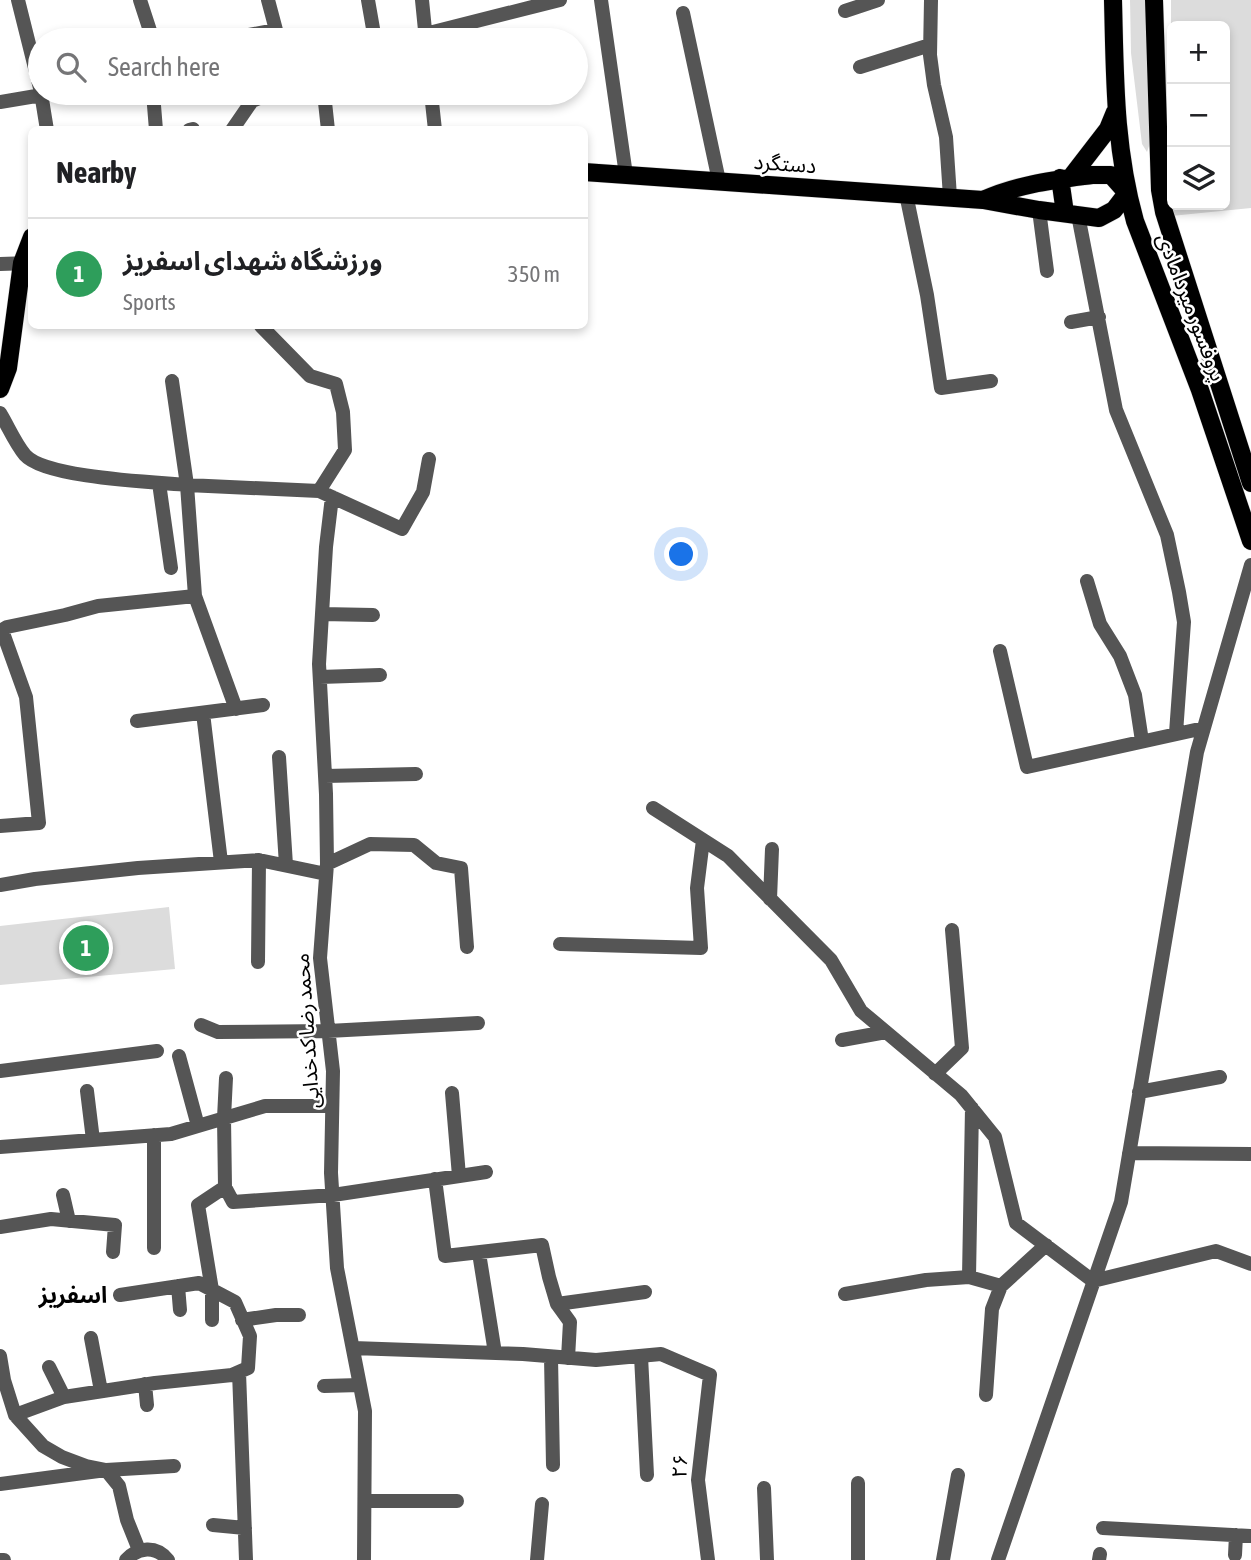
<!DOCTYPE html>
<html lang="en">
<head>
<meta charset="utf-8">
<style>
  :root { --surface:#fff; --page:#f6f6f6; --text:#202124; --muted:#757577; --line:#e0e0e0; --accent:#db2777 }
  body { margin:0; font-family:"Asap Condensed","Noto Sans Arabic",sans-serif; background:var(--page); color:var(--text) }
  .controls { position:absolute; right:21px; top:21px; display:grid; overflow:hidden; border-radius:10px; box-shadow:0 4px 10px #0003 }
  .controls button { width:63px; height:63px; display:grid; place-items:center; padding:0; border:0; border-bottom:2px solid var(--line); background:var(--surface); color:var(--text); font:35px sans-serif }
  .you { position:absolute; left:682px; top:555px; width:24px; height:24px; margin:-18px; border:5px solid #fff; border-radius:50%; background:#1a73e8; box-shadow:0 0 0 10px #1a73e833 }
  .badge { display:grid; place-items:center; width:46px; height:46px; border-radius:50%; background:var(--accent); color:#fff; font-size:23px; font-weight:700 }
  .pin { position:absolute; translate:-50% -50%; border:4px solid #fff; box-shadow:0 2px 7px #0006 }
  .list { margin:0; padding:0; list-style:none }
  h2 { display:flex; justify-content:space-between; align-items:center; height:91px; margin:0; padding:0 28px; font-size:30px }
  h2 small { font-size:23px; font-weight:400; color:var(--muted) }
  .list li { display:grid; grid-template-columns:46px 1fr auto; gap:21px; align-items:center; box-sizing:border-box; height:112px; padding:0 28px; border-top:2px solid var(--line) }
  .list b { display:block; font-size:26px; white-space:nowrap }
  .list p { margin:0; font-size:23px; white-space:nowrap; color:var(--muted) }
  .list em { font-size:23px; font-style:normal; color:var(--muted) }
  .icon { flex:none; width:38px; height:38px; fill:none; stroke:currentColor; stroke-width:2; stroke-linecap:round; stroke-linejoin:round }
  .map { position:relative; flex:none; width:1251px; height:1560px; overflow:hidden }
  .search { position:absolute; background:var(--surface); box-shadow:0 4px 10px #0003; left:28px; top:28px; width:560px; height:77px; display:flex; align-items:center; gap:18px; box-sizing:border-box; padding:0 24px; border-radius:38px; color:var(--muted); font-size:26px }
  .panel { position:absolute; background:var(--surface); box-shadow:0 4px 10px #0003; left:28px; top:126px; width:560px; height:203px; border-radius:10px }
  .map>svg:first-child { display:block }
</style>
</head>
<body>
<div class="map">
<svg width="1251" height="1560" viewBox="0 0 1251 1560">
  <rect width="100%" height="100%" fill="#fff"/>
  <path fill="#dcdcdc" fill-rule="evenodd" d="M 1130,0 L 1148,0 L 1150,143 L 1147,152 L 1142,144 L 1131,53 Z
    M 1171,0 L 1251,0 L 1251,208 L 1171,216 ZM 1172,26 L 1225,26 L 1225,205 L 1172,205 Z
    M 169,907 L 175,969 L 0,985 L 0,926 Z"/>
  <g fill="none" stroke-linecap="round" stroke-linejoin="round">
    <g stroke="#dbdbdb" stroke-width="19">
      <path id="major" d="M 1113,0 C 1115,76 1114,146 1135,221 L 1200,390 L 1251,541
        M 1154,0 L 1160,190 L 1164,212 L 1251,483
        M 584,172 L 983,200
        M 1092,175 L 1111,175 L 1127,193 L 1114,210 L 1099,218 L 1039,210 L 983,200 C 1018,184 1055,180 1092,175 Z
        M 1071,177 L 1108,129 L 1115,112
        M 1060,178 L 1065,213
        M 0,389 L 8,368 L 22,263 L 32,237"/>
    </g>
    <path stroke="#555" stroke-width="14" d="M 18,0 L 40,88
      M 140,0 L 153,40
      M 368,0 L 375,40
      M 422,0 L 426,40
      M 601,0 L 626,175
      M 931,0 L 930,55 L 934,85 L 946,137 L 950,197
      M 845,11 L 878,0
      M 683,13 L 719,181
      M 222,40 L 276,30 L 268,0
      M 408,40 L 425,34 L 560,0
      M 860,67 L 930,45
      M 41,93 L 47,130
      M 153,93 L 156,130
      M 324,93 L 328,130
      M 431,93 L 435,130
      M 0,102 L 42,95
      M 189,130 L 193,129
      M 232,130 L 252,101 L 271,93
      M 906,194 L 927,295 L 941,388 L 991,381
      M 1039,210 L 1047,271
      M 1078,215 L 1116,410 L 1167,535 L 1179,592 L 1184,622 L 1176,733
      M 0,264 L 30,263
      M 1071,322 L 1099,317
      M 261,326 L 310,376 L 336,384 L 343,412 L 345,450 L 319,491
      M 172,381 L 187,485 L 319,491 L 402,529 L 423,492 L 429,459
      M 0,413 C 8,426 15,443 25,455 C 45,478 154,482 187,485 L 195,596 L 98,606 L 65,615 L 7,627 L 2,630 L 26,697 L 39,823 L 0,826
      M 159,483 L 171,568
      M 332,497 L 326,547 L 319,664 L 326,794 L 327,864 L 320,958 L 333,1071 L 331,1173 L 337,1268 L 365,1411 L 364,1560
      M 1087,581 L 1100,624 L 1120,656 L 1135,695 L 1142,741
      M 195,596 L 236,709
      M 322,614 L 373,615
      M 1000,651 L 1027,767 L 1204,728
      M 320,677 L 380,675
      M 203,713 L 221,862
      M 137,721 L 263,705
      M 279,757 L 286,865
      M 325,776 L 416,774
      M 653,808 L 728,856 L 831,960 L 861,1011 L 961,1095 L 995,1137 L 1016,1223 L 1093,1281 L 1216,1251 L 1251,1264
      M 327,864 L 370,844 L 414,845 L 436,863 L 461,868 L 467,947
      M 0,885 L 35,879 L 138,868 L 259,860 L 326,874
      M 770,899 L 772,849
      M 560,944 L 701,948 L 697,888 L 703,840
      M 258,962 L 259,860
      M 201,1025 L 218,1032 L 328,1031 L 478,1023
      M 842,1040 L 886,1032
      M 179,1056 L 198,1126
      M 0,1071 L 157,1051
      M 935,1074 L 962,1048 L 952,930
      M 226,1078 L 224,1118 L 225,1187 L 233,1202 L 333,1195 L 486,1172
      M 87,1091 L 93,1140
      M 1139,1092 L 1220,1077
      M 452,1093 L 459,1176
      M 154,1135 L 154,1248
      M 0,1147 L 171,1134 L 265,1106 L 332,1106
      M 1129,1153 L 1251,1154
      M 435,1179 L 445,1256 L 542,1245 L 549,1277 L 557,1304 L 570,1322 L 568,1358
      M 63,1195 L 69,1221
      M 0,1227 L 51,1219 L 115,1225 L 113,1252
      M 479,1253 L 495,1353
      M 969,1277 L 972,1108
      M 178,1286 L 180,1310
      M 845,1294 L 926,1280 L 969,1277 L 1001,1286
      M 557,1304 L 645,1292
      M 212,1320 L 212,1290 L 198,1205 L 225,1187
      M 242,1320 L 276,1315 L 299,1315
      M 91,1338 L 101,1391
      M 353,1348 L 523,1354 L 596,1360 L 661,1354 L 710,1375 L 698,1480 L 708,1560
      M 0,1356 L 4,1380 L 15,1415 L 43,1446 L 62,1457 L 86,1466 L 106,1470 L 119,1486 L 127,1520 L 139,1550
      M 641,1356 L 647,1475
      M 551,1357 L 553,1465
      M 49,1367 L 64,1397
      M 239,1372 L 246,1560
      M 145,1384 L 147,1405
      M 324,1386 L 360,1385
      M 986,1395 L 992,1309 L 1001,1286 L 1046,1245
      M 15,1415 L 64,1397 L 155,1383 L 232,1375 L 248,1368 L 250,1336 L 235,1302 L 199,1283 L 120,1295
      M 0,1484 L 106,1470 L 174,1466
      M 764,1488 L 767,1560
      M 365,1501 L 457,1501
      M 213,1525 L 245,1528
      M 1103,1528 L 1251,1536
      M 1235,1555 L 1236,1535
      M 0,1560 L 4,1560
      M 126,1560 C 138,1547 156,1545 168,1560
      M 537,1560 L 542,1504
      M 858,1560 L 858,1483
      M 943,1560 L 958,1475
      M 998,1560 L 1121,1202 L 1197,752 L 1251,565
      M 1099,1560 L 1100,1554"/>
    <use href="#major" stroke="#000" stroke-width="18"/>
  </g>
  <g text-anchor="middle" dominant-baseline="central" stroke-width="5" stroke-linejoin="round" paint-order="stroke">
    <g font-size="21" fill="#000" stroke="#fff">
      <text transform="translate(785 163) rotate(4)">دستگرد</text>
      <text transform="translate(1192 307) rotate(69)">پروفسور میردامادی</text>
      <text transform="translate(306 1031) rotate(-94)">محمد رضا کدخدایی</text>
      <text transform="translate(679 1466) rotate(-86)">۲۶</text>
    </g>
    <g font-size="23" font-weight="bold" fill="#000" stroke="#fff">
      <text x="73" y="1295">اسفریز</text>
    </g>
  </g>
</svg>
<div class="controls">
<button>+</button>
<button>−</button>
<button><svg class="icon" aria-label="layers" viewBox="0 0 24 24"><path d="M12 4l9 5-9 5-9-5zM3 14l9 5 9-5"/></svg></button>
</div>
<div class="you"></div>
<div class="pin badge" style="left:86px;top:948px;background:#2e9e5b">1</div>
<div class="search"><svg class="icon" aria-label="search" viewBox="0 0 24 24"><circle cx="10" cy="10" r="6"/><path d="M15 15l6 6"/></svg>Search here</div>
<section class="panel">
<h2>Nearby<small></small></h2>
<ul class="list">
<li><span class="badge" style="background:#2e9e5b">1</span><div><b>ورزشگاه شهدای اسفریز</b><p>Sports</p></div><em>350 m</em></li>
</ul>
</section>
</div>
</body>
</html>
